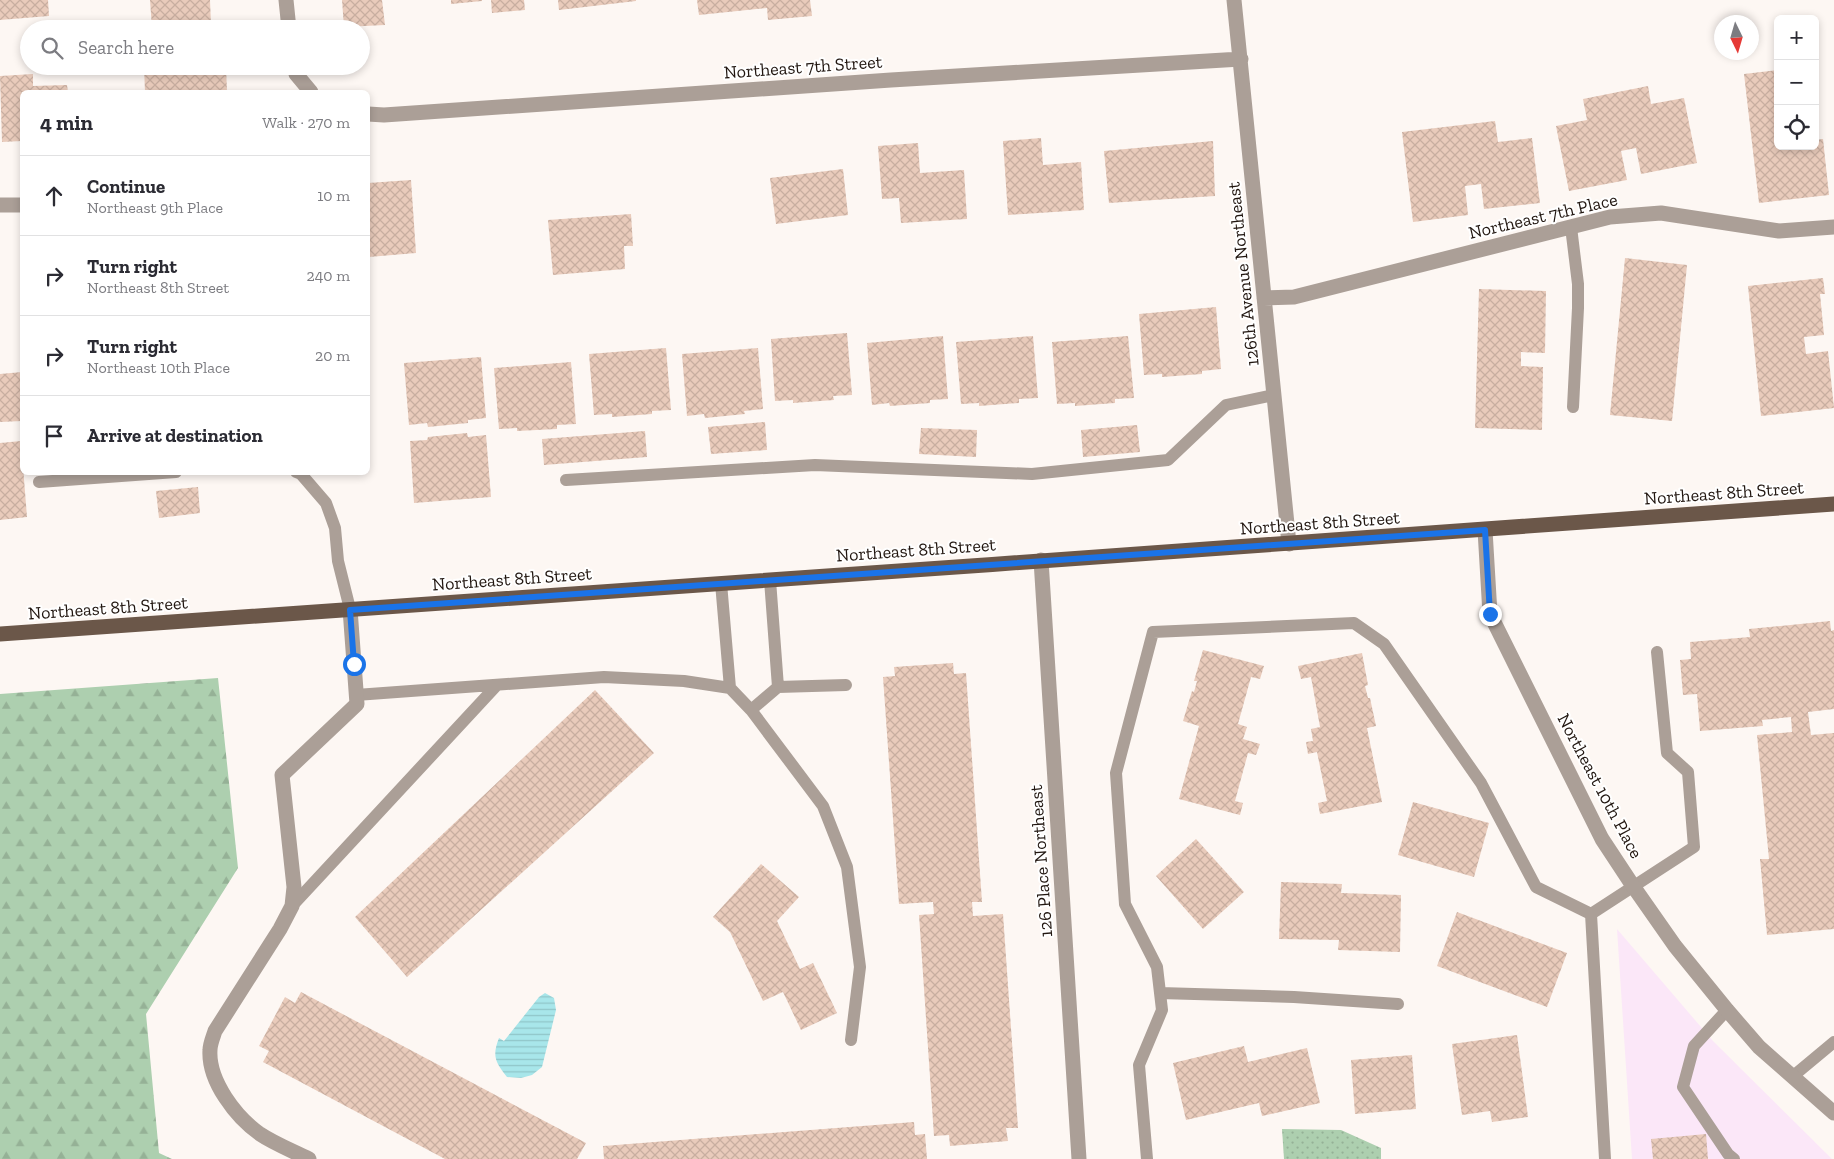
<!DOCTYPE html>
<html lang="en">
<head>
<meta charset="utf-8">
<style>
  :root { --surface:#fff; --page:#f2f2f3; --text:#2b2b33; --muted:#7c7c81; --line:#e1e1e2 }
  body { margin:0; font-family:"Zilla Slab",serif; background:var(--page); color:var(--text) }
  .controls { position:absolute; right:15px; top:15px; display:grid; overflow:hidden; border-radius:8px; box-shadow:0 2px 8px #0003 }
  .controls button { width:45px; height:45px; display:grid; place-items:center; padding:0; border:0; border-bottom:1px solid var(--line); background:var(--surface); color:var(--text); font:25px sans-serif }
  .compass { position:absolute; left:1714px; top:15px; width:45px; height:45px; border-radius:50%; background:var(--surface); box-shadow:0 2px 8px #0003; rotate:175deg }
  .stop { position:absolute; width:15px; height:15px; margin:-11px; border:4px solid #1a73e8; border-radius:50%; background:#fff }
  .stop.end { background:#1a73e8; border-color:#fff; box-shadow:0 1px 5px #0008 }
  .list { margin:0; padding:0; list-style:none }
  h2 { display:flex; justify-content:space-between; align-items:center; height:65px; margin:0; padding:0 20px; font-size:21px }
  h2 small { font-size:16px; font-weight:400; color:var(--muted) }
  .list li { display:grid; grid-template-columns:32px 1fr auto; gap:15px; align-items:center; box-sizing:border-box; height:80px; padding:0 20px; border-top:1px solid var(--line) }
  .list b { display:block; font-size:19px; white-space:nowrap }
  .list p { margin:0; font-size:16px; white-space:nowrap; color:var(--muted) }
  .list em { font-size:16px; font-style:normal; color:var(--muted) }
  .icon { flex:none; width:28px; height:28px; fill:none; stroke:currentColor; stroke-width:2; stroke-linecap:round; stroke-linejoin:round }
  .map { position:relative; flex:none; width:1834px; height:1159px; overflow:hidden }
  .search { position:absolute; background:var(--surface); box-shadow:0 2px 8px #0003; left:20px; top:20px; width:350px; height:55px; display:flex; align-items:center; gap:12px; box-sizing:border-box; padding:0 18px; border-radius:28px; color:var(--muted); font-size:19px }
  .panel { position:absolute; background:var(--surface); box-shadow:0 2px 8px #0003; left:20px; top:90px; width:350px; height:385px; border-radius:8px }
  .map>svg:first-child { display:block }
</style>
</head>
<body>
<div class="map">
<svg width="1834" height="1159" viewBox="0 0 1834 1159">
  <defs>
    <pattern id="grass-dots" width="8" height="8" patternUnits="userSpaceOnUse" patternTransform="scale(1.25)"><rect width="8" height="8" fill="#adcfaf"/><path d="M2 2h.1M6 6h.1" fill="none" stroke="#95b196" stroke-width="1.8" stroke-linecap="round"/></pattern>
    <pattern id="forest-firs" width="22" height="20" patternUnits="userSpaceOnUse" patternTransform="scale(1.25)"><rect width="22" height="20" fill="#adcfaf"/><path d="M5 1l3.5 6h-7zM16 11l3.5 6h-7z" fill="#95b196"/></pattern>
    <pattern id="water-rules" width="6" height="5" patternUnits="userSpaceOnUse" patternTransform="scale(1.25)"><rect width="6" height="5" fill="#a8e6ea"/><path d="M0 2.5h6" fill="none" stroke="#90c5c8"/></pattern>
    <pattern id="building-cross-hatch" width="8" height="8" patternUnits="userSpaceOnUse" patternTransform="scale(1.25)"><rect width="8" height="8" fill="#e9cbbb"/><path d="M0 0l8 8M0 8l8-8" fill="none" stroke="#c8aea0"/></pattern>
  </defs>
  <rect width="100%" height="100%" fill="#fdf7f3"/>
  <path fill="#fbe7f8" d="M 1617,929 L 1713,1041 L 1832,1159 L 1632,1159 Z"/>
  <path fill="url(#grass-dots)" d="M 1282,1129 L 1341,1130 L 1381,1148 L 1381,1159 L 1284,1159 Z"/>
  <path fill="url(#forest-firs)" d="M 218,678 L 238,868 L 146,1014 L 159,1153 L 172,1159 L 0,1159 L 0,694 Z"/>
  <path fill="url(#water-rules)" d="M 545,993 L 554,998 L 556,1010 L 542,1067 L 532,1075 L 521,1078 L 507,1077 C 495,1062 492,1056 499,1038 L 504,1041 L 539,997 Z"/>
  <path fill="url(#building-cross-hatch)" d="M 0,0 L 48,0 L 49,16 L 0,20 Z
    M 150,0 L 210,0 L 211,25 L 152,28 Z
    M 342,0 L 382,0 L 385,25 L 344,27 Z
    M 451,0 L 482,0 L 482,1 L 451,4 Z
    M 491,0 L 524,0 L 525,10 L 492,13 Z
    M 558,0 L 636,0 L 636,1 L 559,10 Z
    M 697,0 L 810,0 L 812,16 L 768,20 L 767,8 L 699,15 Z
    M 144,66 L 226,66 L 227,92 L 145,92 Z
    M 1778,70 L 1778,146 L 1815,146 L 1815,140 L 1823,139 L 1829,195 L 1759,203 L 1744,74 Z
    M 33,74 L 33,86 L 67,85 L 68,92 L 22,92 L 22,141 L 2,142 L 0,76 Z
    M 1648,86 L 1651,104 L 1684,98 L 1697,163 L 1641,174 L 1636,148 L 1621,151 L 1627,180 L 1569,191 L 1556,126 L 1587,120 L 1583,99 Z
    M 1815,108 L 1818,122 L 1815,123 Z
    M 1495,121 L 1498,142 L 1532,138 L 1540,203 L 1484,209 L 1481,184 L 1465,186 L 1468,215 L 1413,222 L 1402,132 Z
    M 1041,138 L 1043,165 L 1081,162 L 1084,210 L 1008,215 L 1003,141 Z
    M 1213,141 L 1215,196 L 1109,203 L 1104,151 Z
    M 918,143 L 920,173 L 964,170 L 967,219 L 901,223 L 899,198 L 882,199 L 878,146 Z
    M 843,169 L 848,215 L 776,224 L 770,178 Z
    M 411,180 L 416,253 L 369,257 L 368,183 Z
    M 631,214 L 633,246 L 624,246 L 625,269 L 553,275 L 548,220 Z
    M 1625,258 L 1687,265 L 1672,421 L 1610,415 Z
    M 1823,278 L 1825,294 L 1820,294 L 1824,335 L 1804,337 L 1806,354 L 1828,351 L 1834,408 L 1761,416 L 1748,286 Z
    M 1479,289 L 1546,291 L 1545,353 L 1521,352 L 1521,366 L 1543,367 L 1542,430 L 1475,428 Z
    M 1216,307 L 1221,369 L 1202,371 L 1202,374 L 1162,377 L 1162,374 L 1144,375 L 1139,314 Z
    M 847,333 L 852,395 L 833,396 L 834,400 L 793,403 L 793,400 L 775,401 L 771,339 Z
    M 943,336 L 948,399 L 930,400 L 930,403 L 890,406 L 889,403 L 872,405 L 867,343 Z
    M 1033,336 L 1038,398 L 1019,399 L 1019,403 L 979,406 L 979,403 L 961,404 L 956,342 Z
    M 1128,336 L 1134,398 L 1115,399 L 1115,403 L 1075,406 L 1075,403 L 1057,404 L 1052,342 Z
    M 666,348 L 671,410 L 652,411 L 652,414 L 612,417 L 612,414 L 594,415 L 589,354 Z
    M 758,348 L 763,409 L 744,411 L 745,414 L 705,418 L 704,414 L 687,416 L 682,354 Z
    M 481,357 L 486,418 L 468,420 L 468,423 L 428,427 L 427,423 L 409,425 L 404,363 Z
    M 571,362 L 576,424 L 557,425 L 557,429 L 517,431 L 517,428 L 499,429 L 494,368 Z
    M 22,372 L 22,421 L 0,422 L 0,374 Z
    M 765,422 L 767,450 L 711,454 L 708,427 Z
    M 1137,425 L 1140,452 L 1083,457 L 1081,430 Z
    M 921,428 L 977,430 L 976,457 L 919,454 Z
    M 645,431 L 647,457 L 544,465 L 542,439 Z
    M 467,433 L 468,437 L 486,435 L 491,497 L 414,503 L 410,441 L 427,440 L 428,437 Z
    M 21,441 L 27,517 L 0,520 L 0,443 Z
    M 198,487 L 200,513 L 159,518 L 156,491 Z
    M 1830,621 L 1831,631 L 1834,630 L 1834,709 L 1808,712 L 1811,735 L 1834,733 L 1834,929 L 1767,935 L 1760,859 L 1769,859 L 1757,735 L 1792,732 L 1791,717 L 1762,720 L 1763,726 L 1700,731 L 1697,694 L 1683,695 L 1680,660 L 1691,659 L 1690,642 L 1750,637 L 1749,629 Z
    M 1203,650 L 1264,666 L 1260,679 L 1251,677 L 1238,724 L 1247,727 L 1243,739 L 1260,744 L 1256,755 L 1248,753 L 1235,801 L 1243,803 L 1240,815 L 1179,799 L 1199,726 L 1183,721 L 1192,691 L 1194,692 L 1197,681 L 1194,681 Z
    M 1362,653 L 1368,685 L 1365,686 L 1368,698 L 1370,698 L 1376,726 L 1367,728 L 1382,802 L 1320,814 L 1318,803 L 1327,801 L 1317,752 L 1308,754 L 1306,742 L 1313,741 L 1311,729 L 1320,727 L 1311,677 L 1301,679 L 1298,666 Z
    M 953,663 L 954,674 L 966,673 L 982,902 L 972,902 L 973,916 L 1003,914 L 1018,1128 L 1006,1128 L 1008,1141 L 950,1146 L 949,1135 L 934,1136 L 919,915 L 934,914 L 933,902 L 899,904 L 883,677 L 895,676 L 894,667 Z
    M 595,690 L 654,753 L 407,977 L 355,917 Z
    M 1413,802 L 1489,823 L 1474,877 L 1398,855 Z
    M 1196,839 L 1244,892 L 1203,929 L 1156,876 Z
    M 761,864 L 799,897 L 777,921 L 800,969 L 813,963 L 837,1013 L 801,1030 L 783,992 L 763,1001 L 730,932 L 713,917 Z
    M 1281,882 L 1342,884 L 1341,893 L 1401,895 L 1400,952 L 1338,950 L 1339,940 L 1279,939 Z
    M 1457,912 L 1567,953 L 1547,1007 L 1437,966 Z
    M 301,992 L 586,1143 L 577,1159 L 445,1159 L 263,1062 L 269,1051 L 259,1046 L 285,997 L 295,1003 Z
    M 1517,1035 L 1528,1117 L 1492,1122 L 1490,1111 L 1462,1115 L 1452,1044 Z
    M 1244,1046 L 1248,1062 L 1307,1048 L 1320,1103 L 1262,1116 L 1259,1103 L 1186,1120 L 1173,1063 Z
    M 1412,1055 L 1416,1109 L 1355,1114 L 1351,1060 Z
    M 914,1122 L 915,1135 L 925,1134 L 927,1159 L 604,1159 L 603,1146 Z
    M 1706,1134 L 1708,1159 L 1653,1159 L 1651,1139 Z"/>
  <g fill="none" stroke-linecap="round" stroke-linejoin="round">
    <path stroke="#ab9f97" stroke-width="12" d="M 1571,227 L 1578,284 L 1578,308 L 1573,407
      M 296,472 L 301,474 L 326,503 L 335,528 L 338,561 L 350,609
      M 566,480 L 815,465 L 1032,474 L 1168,460 L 1226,405 L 1274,395
      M 39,482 L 176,472
      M 721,583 L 730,688 L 751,710 L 823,806 L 847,867 L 860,967 L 851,1040
      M 778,687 L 846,685
      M 356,695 L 604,677 L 684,681 L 730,688
      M 751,710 L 778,687 L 770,580
      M 292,906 L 497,685
      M 1591,914 L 1694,847 L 1688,772 L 1667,753 L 1657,652
      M 1591,914 L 1605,1159
      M 1160,993 L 1294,997 L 1398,1004
      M 1727,1010 L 1694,1046 L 1683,1087 L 1728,1154 L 1734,1159
      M 1792,1077 L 1834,1042
      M 1147,1159 L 1139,1065 L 1162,1010 L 1157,967 L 1125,904 L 1116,773 L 1153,632 L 1354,623 L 1384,644 L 1481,783 L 1536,887 L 1591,914"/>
    <path stroke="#ab9f97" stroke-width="15" d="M 286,0 L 289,29
      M 1234,0 L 1289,544
      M 295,66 L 296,74 L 311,92
      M 368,114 L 384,115 L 891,80 L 1241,59
      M 0,205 L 22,205
      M 1264,298 L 1294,297 L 1610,217 L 1661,213 L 1779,231 L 1834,227
      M 1485,530 L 1490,614 L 1602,839 L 1633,886 L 1675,946 L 1727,1010 L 1759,1047 L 1834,1113
      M 1041,560 L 1079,1159
      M 309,1159 C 293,1151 275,1144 260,1134 C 236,1117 208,1081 210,1050 C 210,1044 213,1037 215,1031 L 280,929 L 292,906 L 294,887 L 282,775 L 357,704 L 350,609"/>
    <path stroke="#6b5749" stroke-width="15" d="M 0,634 C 611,591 1223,549 1834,504"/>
  </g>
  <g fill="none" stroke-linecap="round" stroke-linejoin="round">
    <path stroke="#1a73e8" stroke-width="6" d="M 354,664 L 350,610 L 1485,530 L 1490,614"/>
  </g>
  <g text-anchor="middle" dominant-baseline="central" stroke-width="4" stroke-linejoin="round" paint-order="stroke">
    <g font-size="18" fill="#211610" stroke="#fff">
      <text transform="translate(803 67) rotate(-4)">Northeast 7th Street</text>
      <text transform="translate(1543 216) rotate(-13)">Northeast 7th Place</text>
      <text transform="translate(1243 274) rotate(-96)">126th Avenue Northeast</text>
      <text transform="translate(1724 493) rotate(-4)">Northeast 8th Street</text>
      <text transform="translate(1320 523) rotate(-4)">Northeast 8th Street</text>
      <text transform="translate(916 550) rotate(-4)">Northeast 8th Street</text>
      <text transform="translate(512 579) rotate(-4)">Northeast 8th Street</text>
      <text transform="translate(108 608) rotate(-4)">Northeast 8th Street</text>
      <text transform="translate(1600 786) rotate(62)">Northeast 10th Place</text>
      <text transform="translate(1041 861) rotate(-94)">126 Place Northeast</text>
    </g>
  </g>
</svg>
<div class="controls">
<button>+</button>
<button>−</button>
<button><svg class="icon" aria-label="locate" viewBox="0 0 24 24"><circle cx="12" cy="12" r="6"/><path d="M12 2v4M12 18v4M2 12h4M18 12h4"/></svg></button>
</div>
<svg class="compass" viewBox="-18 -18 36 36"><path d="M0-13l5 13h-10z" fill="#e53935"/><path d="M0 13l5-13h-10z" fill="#7c7c81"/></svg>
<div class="stop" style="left:354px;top:664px"></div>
<div class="stop end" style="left:1490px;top:614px"></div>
<div class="search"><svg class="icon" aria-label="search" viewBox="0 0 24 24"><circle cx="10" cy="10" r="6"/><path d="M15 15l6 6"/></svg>Search here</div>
<section class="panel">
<h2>4 min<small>Walk · 270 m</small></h2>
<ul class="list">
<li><svg class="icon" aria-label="ahead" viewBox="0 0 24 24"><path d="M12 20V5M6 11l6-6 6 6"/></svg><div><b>Continue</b><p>Northeast 9th Place</p></div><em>10 m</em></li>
<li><svg class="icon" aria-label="right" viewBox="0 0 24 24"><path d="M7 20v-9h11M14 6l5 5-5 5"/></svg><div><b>Turn right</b><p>Northeast 8th Street</p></div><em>240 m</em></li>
<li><svg class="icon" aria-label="right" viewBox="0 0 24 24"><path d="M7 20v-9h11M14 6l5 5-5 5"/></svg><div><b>Turn right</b><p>Northeast 10th Place</p></div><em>20 m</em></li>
<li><svg class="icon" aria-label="arrive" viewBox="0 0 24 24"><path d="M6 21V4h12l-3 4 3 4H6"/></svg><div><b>Arrive at destination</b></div></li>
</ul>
</section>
</div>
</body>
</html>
